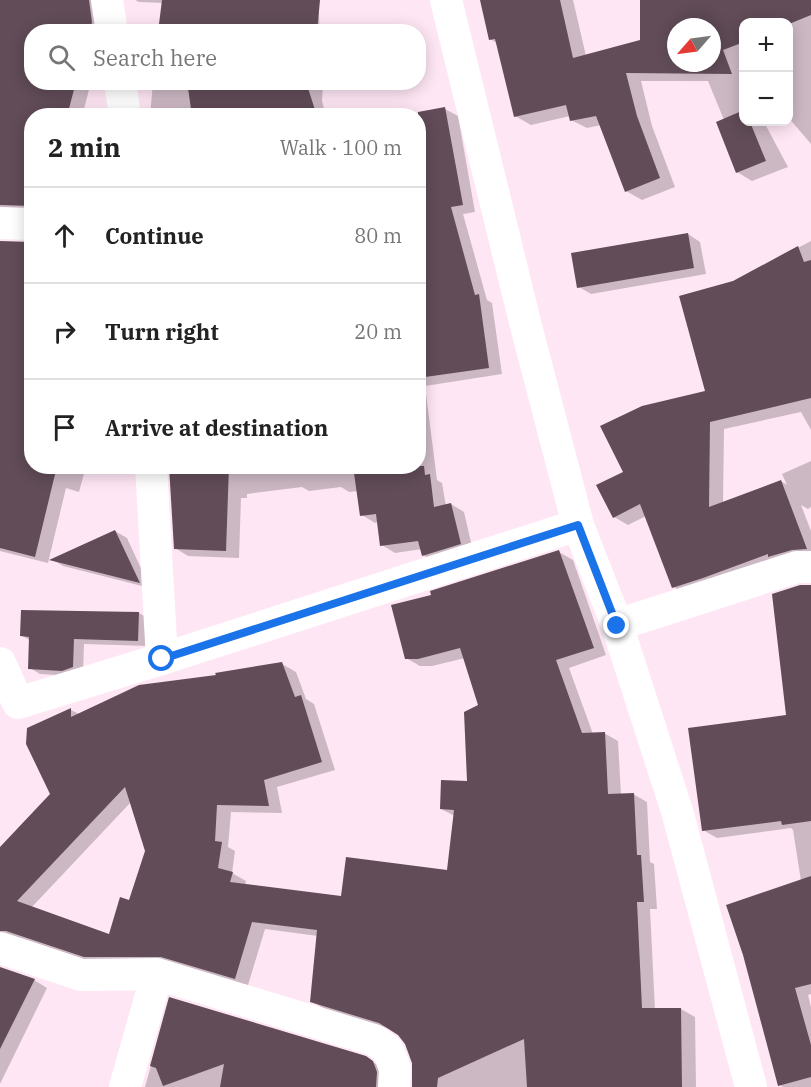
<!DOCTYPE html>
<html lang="en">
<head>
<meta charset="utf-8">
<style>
  :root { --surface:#fff; --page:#f2f2f2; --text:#222; --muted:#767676; --line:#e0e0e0 }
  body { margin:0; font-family:"IBM Plex Serif",serif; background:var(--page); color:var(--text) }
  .controls { position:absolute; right:18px; top:18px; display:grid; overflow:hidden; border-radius:12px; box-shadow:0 3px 15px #0003 }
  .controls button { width:54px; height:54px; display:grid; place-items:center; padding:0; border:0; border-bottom:2px solid var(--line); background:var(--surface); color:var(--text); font:30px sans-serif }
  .compass { position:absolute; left:667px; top:18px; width:54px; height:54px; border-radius:50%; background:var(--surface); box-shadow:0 3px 15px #0003; rotate:242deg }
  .stop { position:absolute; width:18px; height:18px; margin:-14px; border:4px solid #1a73e8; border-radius:50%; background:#fff }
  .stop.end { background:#1a73e8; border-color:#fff; box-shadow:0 2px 6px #0008 }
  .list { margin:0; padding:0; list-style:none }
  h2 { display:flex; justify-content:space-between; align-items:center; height:78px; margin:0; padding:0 24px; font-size:26px }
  h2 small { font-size:20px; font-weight:400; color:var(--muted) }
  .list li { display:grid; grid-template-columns:39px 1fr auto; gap:18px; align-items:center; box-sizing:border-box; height:96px; padding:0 24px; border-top:2px solid var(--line) }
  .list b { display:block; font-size:22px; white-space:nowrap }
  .list em { font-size:20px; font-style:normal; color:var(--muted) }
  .icon { flex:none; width:33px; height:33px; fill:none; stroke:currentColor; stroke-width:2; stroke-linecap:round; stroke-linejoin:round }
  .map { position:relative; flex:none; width:811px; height:1087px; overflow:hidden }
  .search { position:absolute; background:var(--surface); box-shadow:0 3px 15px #0003; left:24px; top:24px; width:402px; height:66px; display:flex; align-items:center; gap:15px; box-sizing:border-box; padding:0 21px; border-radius:24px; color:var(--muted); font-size:22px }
  .panel { position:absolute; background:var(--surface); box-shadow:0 3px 15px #0003; left:24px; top:108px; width:402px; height:366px; border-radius:24px }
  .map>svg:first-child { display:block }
</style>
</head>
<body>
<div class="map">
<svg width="811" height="1087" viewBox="0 0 811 1087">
  <rect width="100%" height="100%" fill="#ffe6f4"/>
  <path fill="#0003" fill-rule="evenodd" d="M 0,0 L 104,0 L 105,32 L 32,32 L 32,82 L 91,82 L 83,113 L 106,114 L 108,116 L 32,116 L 32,212 L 0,219 Z
    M 135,0 L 318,0 L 320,32 L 160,32 L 163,3 L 139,2 Z
    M 481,0 L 573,0 L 586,56 L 642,41 L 696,0 L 811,0 L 811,144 L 788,117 L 788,22 L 744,22 L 744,122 L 764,122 L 788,167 L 752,181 L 737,172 L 724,120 L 708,81 L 641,81 L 652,126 L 675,187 L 642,200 L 626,191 L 601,125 L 587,128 L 571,120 L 570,116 L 531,125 L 515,116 L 497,43 L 490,39 ZM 676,27 L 712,27 L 712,63 L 676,63 Z
    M 153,82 L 323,82 L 322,101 L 326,116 L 150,116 Z
    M 445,109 L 458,116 L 475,212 L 463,214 L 487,300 L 492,303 L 502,374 L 425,386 L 437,480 L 442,483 L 446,506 L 451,504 L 464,512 L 473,551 L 436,563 L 423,555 L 422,549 L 395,553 L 382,545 L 378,522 L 375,523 L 362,515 L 358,491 L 349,492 L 341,487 L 309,491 L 302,487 L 247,494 L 247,498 L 241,498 L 239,558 L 188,556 L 175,548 L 170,466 L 418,466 L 418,116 L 407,116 Z
    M 688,234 L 700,242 L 706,274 L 591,294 L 579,287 Z
    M 811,241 L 811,430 L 801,412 L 724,429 L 723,503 L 781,481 L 787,485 L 782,474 L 811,461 L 811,507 L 808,509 L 801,505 L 811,531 L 811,557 L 688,596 L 674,587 L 646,516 L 628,525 L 614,517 L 625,472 L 707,392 L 733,282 Z
    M 0,243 L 32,466 L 86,466 L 79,492 L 66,488 L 48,563 L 0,551 Z
    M 115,531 L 127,538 L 150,588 L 63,566 L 53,560 Z
    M 559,552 L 573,560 L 606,655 L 569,668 L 593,734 L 604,733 L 618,741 L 621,795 L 633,794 L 647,802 L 650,862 L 654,864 L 657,909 L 650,909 L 655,1010 L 681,1009 L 695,1017 L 696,1087 L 413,1087 L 414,1070 L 406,1043 L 399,1034 L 391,1029 L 325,1009 L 311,1001 L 318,936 L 265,929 L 248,985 L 99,964 L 21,938 L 11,937 L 0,945 L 0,849 L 51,794 L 28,729 L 71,710 L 79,714 L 217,677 L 282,664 L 296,672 L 306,699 L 314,704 L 335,770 L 277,787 L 282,813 L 231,812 L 228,847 L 235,851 L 232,873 L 246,881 L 245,886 L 343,898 L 448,872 L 455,816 L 441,809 L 468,783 L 480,705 L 465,658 L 432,666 L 420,666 L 406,658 L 433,596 ZM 131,802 L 146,851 L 130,902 L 122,941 L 31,908 Z
    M 811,586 L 811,994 L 808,995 L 811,1007 L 811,1087 L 783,1087 L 780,1085 L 801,881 L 793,830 L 791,828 L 717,838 L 703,830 L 788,716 Z
    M 139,613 L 149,619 L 148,646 L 84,644 L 83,673 L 73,676 L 40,674 L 30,668 L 31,641 L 21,635 Z
    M 0,969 L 34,980 L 47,988 L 0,1084 Z
    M 170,998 L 365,1058 L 378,1065 L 388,1087 L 145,1087 Z"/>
  <path fill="#614c58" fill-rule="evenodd" d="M 0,0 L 89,0 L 92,22 L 90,32 L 32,32 L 32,82 L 76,82 L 67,116 L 32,116 L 32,206 L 0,205 Z
    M 162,0 L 320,0 L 317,32 L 158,32 Z
    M 480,0 L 560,0 L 573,58 L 640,40 L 640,0 L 811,0 L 811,15 L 789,24 L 789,22 L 744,22 L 744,42 L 723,50 L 732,74 L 626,73 L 637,116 L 660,178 L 625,192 L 596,116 L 570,121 L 566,105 L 514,117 L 495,39 L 489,40 ZM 676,27 L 712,27 L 712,63 L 676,63 Z
    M 233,82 L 306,82 L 317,116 L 192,116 L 188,88 Z
    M 445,107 L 463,205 L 451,207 L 475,295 L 479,294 L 489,368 L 418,378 L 418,112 Z
    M 744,110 L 744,122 L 750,122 L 766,161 L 736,173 L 716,122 Z
    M 688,233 L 694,268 L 577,288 L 571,253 Z
    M 0,241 L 32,242 L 32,466 L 57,466 L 35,557 L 0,548 Z
    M 798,246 L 804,262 L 811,260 L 811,398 L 710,422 L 709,507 L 781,480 L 807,549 L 792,550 L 768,557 L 768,554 L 703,578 L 672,588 L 640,504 L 613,518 L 596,485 L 623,472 L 600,426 L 642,406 L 705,391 L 679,296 L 733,281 Z
    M 169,466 L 229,466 L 226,551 L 174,549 Z
    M 353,466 L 424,466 L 425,475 L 430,474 L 434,507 L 451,503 L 461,544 L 422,556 L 418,541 L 380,546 L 376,514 L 360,516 Z
    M 115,530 L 140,583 L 49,560 Z
    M 559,550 L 594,648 L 556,660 L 582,733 L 605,732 L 608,794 L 634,793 L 637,855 L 641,855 L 644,902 L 637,902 L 642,1008 L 681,1008 L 682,1087 L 527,1087 L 524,1039 L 438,1078 L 437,1087 L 412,1087 L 412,1063 L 405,1044 L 398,1035 L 379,1023 L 310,1002 L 317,930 L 252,922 L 235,979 L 161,957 L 84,957 L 6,931 L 0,931 L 0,847 L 50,794 L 26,744 L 27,728 L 71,708 L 71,717 L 139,685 L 216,675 L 215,673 L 282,662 L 295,697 L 301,695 L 322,762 L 264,780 L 269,806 L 217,805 L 215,841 L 222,842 L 218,868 L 233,872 L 230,882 L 341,896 L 346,857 L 447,870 L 454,810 L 440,809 L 441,780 L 467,781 L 464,712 L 478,705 L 460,648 L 418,659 L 405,659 L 391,605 L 431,595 L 430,591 ZM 125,787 L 145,851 L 129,900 L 120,897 L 109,934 L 17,901 Z
    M 800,585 L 811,585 L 811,821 L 782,825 L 781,821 L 702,831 L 688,728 L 786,715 L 772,594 Z
    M 21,610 L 139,612 L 138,641 L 74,639 L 73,667 L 62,671 L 28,669 L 29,637 L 20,636 Z
    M 811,876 L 811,984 L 795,988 L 811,1045 L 811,1077 L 778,1086 L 743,955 L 726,905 Z
    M 0,967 L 35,979 L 0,1049 Z
    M 169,997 L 366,1056 L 373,1061 L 377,1072 L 376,1087 L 220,1087 L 224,1064 L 163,1086 L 156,1068 L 150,1066 Z"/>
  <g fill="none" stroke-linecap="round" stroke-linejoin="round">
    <path stroke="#fff" stroke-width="32" d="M 107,0 L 112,32
      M 446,0 L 526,326 L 578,525 L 617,625 L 677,811 L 751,1087
      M 120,82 L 125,116
      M 0,223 L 32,224
      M 151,466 L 162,659
      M 617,625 L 797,567 L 811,567
      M 0,663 L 18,703 L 162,659 L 578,525
      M 0,948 L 81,975 L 157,974 L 374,1040 L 388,1050 L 395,1069 L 394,1087
      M 125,1087 L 157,974"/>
  </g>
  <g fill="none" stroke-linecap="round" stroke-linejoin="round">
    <path stroke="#1a73e8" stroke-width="8" d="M 162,659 L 578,525 L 617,626"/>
  </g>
</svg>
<div class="controls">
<button>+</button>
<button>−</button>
</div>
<svg class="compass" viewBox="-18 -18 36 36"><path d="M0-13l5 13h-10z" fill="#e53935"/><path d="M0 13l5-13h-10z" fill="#767676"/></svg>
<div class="stop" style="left:162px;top:659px"></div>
<div class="stop end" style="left:617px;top:626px"></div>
<div class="search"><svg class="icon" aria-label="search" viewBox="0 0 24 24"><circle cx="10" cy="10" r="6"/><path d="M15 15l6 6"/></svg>Search here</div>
<section class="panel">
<h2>2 min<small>Walk · 100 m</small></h2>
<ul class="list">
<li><svg class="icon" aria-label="ahead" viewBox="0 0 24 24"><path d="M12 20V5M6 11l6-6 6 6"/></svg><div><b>Continue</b></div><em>80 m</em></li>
<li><svg class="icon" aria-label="right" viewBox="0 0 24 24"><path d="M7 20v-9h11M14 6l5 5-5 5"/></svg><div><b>Turn right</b></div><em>20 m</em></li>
<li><svg class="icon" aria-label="arrive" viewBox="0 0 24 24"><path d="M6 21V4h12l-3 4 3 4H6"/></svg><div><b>Arrive at destination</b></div></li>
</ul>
</section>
</div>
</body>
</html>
